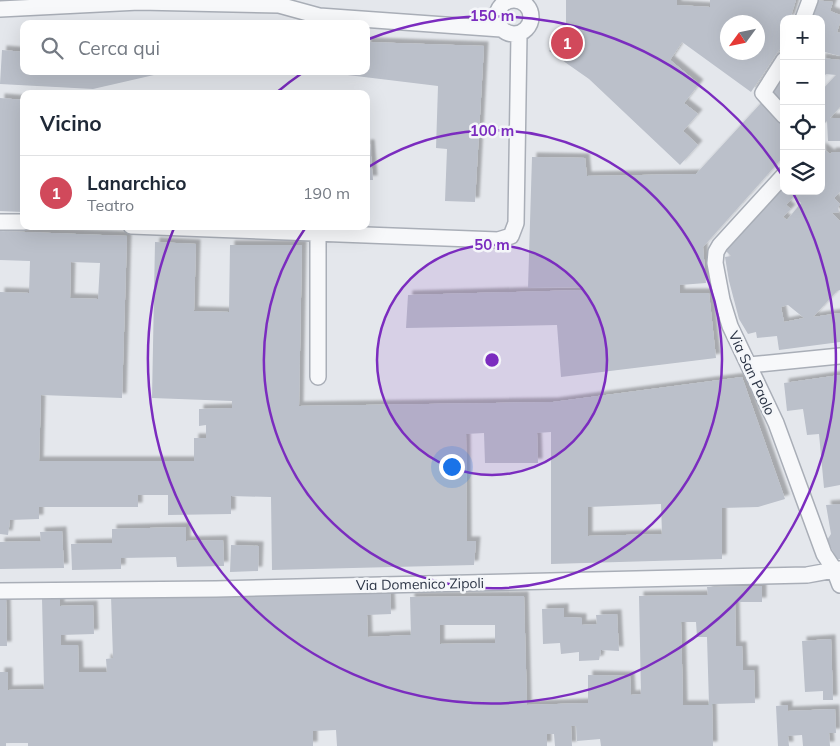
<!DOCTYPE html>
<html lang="it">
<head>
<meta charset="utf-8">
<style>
  :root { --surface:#fff; --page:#f2f2f3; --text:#1f2937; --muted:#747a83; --line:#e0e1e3; --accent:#d1495b }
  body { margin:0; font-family:Mulish,sans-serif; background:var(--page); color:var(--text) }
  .controls { position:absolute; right:15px; top:15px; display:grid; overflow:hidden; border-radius:10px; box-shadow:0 5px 20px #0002 }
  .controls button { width:45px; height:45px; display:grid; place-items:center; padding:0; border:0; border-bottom:1px solid var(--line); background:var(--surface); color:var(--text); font:25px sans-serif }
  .compass { position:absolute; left:720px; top:15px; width:45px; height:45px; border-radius:50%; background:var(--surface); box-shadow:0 5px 20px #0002; rotate:237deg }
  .you { position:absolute; left:451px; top:466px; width:18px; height:18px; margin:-12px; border:4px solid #fff; border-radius:50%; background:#1a73e8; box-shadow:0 0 0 8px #1a73e833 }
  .badge { display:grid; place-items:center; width:32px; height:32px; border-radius:50%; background:var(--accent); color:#fff; font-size:16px; font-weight:700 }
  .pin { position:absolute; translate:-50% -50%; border:2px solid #fff; box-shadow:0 1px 5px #0006 }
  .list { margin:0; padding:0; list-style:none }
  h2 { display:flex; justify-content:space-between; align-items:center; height:65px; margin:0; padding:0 20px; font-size:21px }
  h2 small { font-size:16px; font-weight:400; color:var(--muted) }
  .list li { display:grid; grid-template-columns:32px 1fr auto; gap:15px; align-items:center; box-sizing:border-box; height:75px; padding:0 20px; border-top:1px solid var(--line) }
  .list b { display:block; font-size:19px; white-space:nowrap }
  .list p { margin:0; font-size:16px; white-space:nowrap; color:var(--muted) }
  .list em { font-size:16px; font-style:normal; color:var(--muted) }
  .icon { flex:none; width:28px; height:28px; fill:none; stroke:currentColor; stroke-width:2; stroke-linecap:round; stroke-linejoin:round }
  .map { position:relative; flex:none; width:840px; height:746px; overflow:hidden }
  .search { position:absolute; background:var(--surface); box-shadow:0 5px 20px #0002; left:20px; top:20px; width:350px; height:55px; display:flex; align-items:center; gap:12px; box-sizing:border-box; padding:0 18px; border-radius:10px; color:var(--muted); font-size:19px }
  .panel { position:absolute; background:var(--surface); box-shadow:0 5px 20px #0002; left:20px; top:90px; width:350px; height:140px; border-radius:10px }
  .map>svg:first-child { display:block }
</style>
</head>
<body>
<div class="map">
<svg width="840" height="746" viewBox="0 0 840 746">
  <defs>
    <filter id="shadow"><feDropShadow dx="4.5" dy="-4.5" stdDeviation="1" flood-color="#0004"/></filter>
  </defs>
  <rect width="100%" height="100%" fill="#e4e7ec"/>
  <path fill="#bbc0ca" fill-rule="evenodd" filter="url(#shadow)" d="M 566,0 L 677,0 L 677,5 L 710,7 L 710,0 L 796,0 L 790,19 L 784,19 L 784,38 L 781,47 L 751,92 L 682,42 L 670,60 L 699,84 L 684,103 L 698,114 L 683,131 L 698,145 L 680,165 L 589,79 L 549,51 L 566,29 ZM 728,22 L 758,22 L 758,52 L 728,52 Z
    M 815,0 L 833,2 L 830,11 L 840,15 L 840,23 L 837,32 L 840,33 L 840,56 L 821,51 L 821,19 L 809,19 Z
    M 366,42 L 484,46 L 475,202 L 445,201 L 447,149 L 436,148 L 438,86 L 323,72 L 366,71 Z
    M 2,50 L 24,52 L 24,71 L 167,72 L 93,89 L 0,84 Z
    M 821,58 L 840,60 L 840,107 L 830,118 L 840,118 L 840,141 L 828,141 L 827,121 L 821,127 L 821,91 L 836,75 L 826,74 L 821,80 Z
    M 784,72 L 784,105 L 771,92 Z
    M 0,98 L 24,100 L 24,212 L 0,211 Z
    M 762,102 L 784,122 L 784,156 L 703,247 L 706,283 L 680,285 L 680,293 L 709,293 L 716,358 L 561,377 L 557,325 L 406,328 L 408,295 L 583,290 L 583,287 L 528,288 L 532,157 L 585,158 L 587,176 L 696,174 Z
    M 366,144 L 370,144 L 373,180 L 366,180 Z
    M 821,147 L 830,154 L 832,152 L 840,152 L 840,192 L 834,198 L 840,204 L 838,208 L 839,212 L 832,213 L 840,221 L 840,290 L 837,291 L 813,317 L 840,313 L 840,342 L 779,350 L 777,336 L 757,338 L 756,332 L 748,334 L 739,319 L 729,281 L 725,257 L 731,256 L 724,249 L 784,184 L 784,191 L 821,191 ZM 794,196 L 801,203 L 787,220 L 783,217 L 791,209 L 786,205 ZM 788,305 L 804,318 L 784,322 L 781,307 Z
    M 0,231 L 127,236 L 122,398 L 41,395 L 39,461 L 194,461 L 194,438 L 206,438 L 206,425 L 199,426 L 199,409 L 232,408 L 232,401 L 152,398 L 155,242 L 196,244 L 194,311 L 229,312 L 230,245 L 302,245 L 299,406 L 553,402 L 742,377 L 785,499 L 758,507 L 722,508 L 722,559 L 551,564 L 551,432 L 537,433 L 538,463 L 485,463 L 484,433 L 466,434 L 467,541 L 476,541 L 474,565 L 272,570 L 271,497 L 231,496 L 231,514 L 168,515 L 168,495 L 138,495 L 138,507 L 39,507 L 39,519 L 10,520 L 8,535 L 0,534 L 0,292 L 29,293 L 30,261 L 0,260 ZM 71,262 L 100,263 L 98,299 L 70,298 ZM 661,504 L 662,534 L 588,536 L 588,507 Z
    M 840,375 L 840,485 L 824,488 L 819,434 L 807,435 L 803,409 L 787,411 L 784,383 Z
    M 840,504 L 840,559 L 837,559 L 827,540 L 831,534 L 826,505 Z
    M 186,527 L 186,541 L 223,540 L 224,566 L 177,567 L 176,557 L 121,558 L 121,569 L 72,570 L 71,544 L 112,543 L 112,529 Z
    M 62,531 L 64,568 L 0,569 L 0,542 L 41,541 L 40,532 Z
    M 231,545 L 259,546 L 258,571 L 230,572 Z
    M 762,586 L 762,602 L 735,602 L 736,646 L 742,646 L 743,670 L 754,670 L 755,703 L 712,704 L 713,746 L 601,746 L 600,739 L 577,741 L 576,726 L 571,726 L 572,746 L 555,746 L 554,734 L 547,734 L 547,746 L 337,746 L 336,730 L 313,731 L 313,746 L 28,746 L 28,743 L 6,743 L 6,746 L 0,746 L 0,672 L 8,672 L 8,690 L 44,689 L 42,598 L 60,598 L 60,606 L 93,605 L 94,634 L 61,635 L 61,645 L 78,645 L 79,672 L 107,672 L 106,659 L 113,658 L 111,596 L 390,590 L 391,614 L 367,615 L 368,637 L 411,635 L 410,597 L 524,596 L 527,705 L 588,703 L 588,675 L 630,676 L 631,695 L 641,694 L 639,596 L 708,595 L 707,587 ZM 681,622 L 696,622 L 697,637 L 707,637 L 709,705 L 683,705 ZM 440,625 L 495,625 L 495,643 L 440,644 Z
    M 0,599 L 6,599 L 7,646 L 0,646 Z
    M 564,608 L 564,617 L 582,618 L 582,625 L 597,624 L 596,615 L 617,614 L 619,651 L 601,650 L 599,660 L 579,661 L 579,652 L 561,654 L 560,643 L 543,644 L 542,609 Z
    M 831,639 L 833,700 L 823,700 L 823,691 L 805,692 L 802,641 Z
    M 788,705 L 788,711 L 835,709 L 836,733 L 829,733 L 830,746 L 803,746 L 802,735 L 788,736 L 789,746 L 778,746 L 776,706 Z"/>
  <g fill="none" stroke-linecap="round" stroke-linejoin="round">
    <g stroke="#a9aeb7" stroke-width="18">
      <path id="minor" d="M497 17a17 17 0 1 1 34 0a17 17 0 1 1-34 0Z
        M 0,9 L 139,2 L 279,5 L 319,16 L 501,29
        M 803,19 L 810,0
        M 784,60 L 763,93 L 784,116
        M 784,175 L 720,245 L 716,252 L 715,263 L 722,300 L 730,326 L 776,423 L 824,554 L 834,569 L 840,585
        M 0,222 L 24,222
        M 131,226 L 498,240 L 511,236 L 516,223 L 519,34
        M 749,365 L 840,356
        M 318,377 L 318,233
        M 0,591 L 216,589 L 807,575 L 840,569"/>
    </g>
    <use href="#minor" stroke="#f7f8fa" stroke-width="15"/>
  </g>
  <circle cx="492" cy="360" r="115" fill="#7b2cbf" fill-opacity=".12"/>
  <g fill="none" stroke="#7b2cbf" stroke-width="2.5">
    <circle cx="492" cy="360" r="115"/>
    <path d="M367 168A229 229 0 1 1 306 227"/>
    <path d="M276 93A344 344 0 0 1 305 71M369 39A344 344 0 0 1 784 178M793 193A344 344 0 1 1 174 228"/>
  </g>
  <g text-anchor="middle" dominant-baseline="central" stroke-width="5" stroke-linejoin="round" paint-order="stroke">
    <g font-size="14" fill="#2b3445" stroke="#f4f6f9">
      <text transform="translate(752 373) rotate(65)">Via San Paolo</text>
      <text transform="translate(420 584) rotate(-1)">Via Domenico Zipoli</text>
    </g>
  </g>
  <circle cx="492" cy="360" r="8" fill="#7b2cbf" stroke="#f4f6f9" stroke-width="2.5"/>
  <g font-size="15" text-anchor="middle" font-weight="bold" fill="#7b2cbf" stroke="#f4f6f9" stroke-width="5" stroke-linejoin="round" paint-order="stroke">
    <text x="492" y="21">150 m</text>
    <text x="492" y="136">100 m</text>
    <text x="492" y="250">50 m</text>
  </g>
</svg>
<div class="controls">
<button>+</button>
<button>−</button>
<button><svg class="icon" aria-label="locate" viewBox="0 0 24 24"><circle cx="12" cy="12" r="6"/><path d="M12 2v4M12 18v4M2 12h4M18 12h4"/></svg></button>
<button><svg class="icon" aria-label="layers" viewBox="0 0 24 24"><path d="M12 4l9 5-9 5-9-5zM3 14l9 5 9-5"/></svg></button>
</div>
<svg class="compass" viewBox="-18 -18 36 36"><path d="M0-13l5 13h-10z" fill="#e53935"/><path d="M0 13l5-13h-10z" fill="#747a83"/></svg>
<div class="you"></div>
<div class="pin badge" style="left:567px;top:43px">1</div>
<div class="search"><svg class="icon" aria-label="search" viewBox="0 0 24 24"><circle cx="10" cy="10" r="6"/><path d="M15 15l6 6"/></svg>Cerca qui</div>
<section class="panel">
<h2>Vicino<small></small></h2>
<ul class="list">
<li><span class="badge">1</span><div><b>Lanarchico</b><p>Teatro</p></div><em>190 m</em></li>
</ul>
</section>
</div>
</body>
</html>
